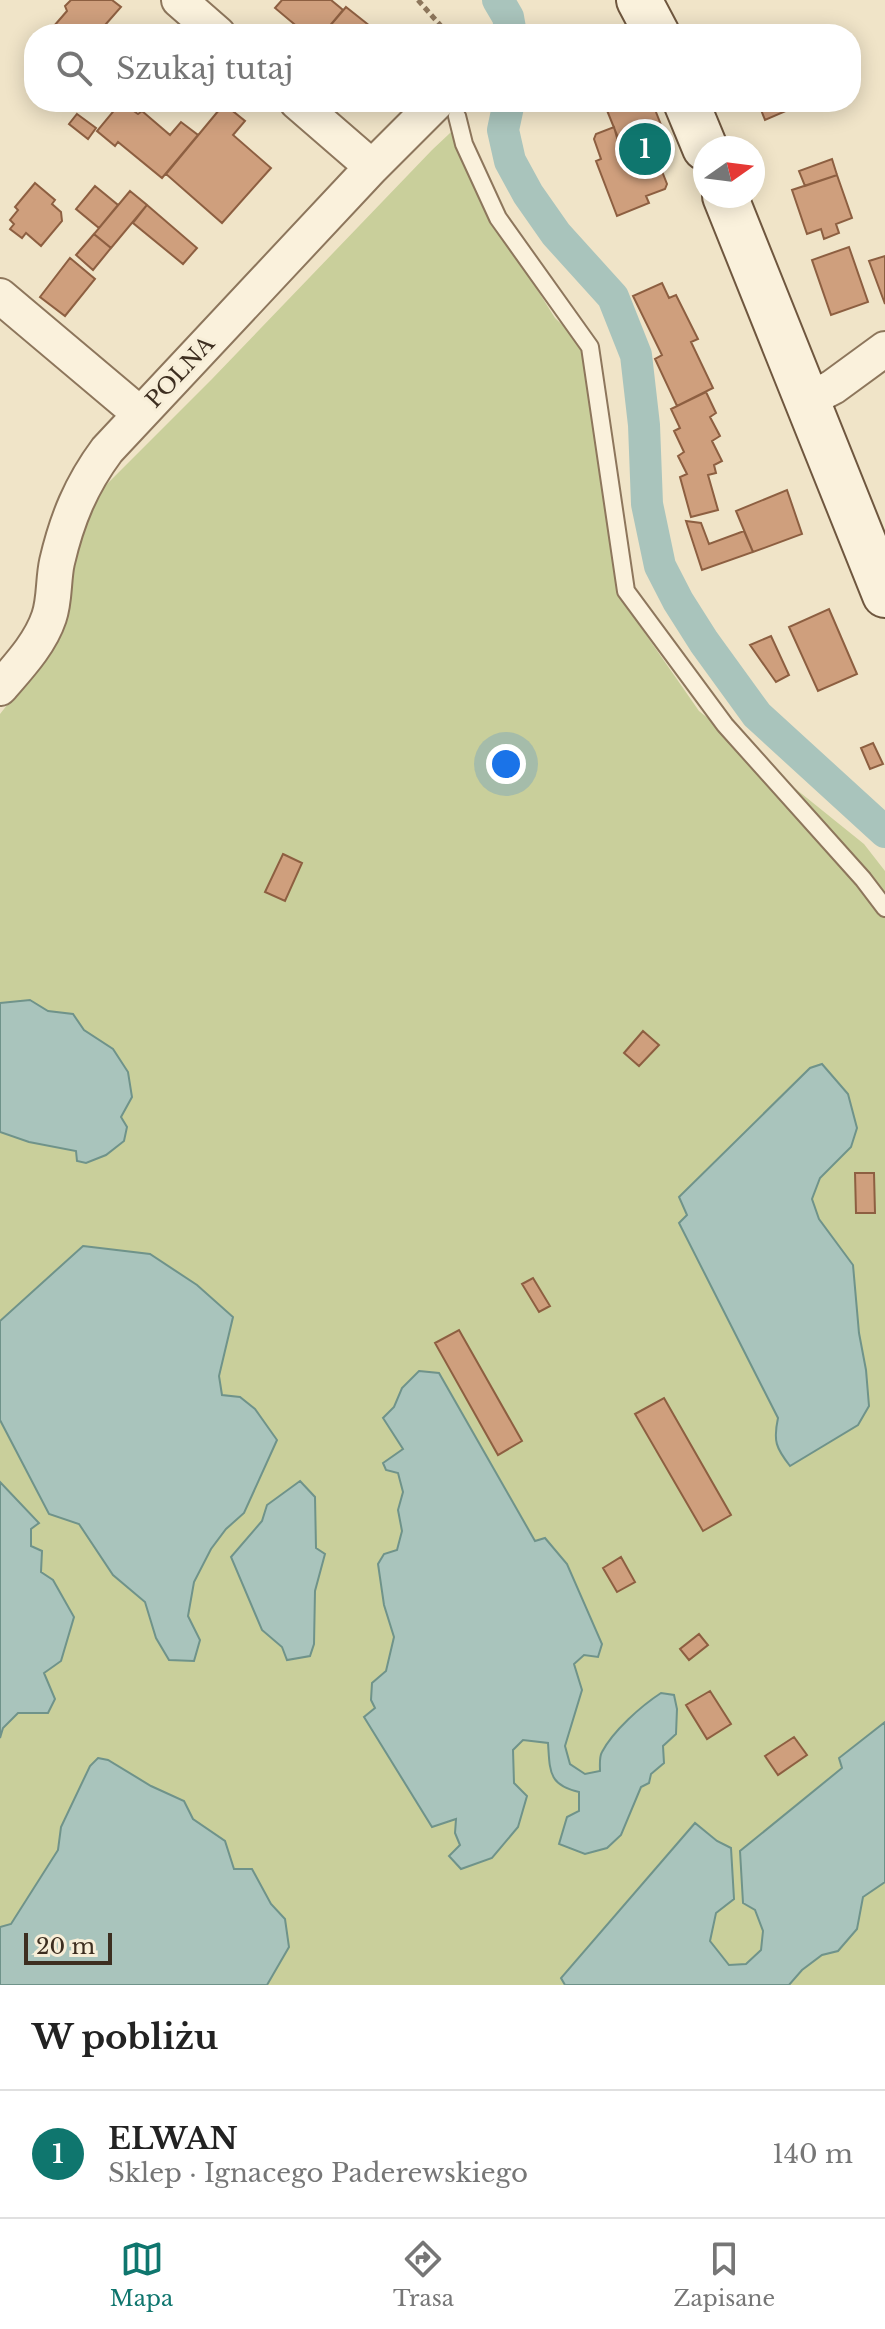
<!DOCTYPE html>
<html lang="pl">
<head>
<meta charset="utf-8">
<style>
  :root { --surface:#fff; --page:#f2f2f2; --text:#222; --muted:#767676; --line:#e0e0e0; --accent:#0f766e }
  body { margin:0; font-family:"Libre Baskerville",serif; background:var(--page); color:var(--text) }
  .compass { position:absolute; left:693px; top:136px; width:72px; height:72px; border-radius:50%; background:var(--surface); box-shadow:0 4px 20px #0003; rotate:76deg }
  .scale { position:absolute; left:24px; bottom:20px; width:88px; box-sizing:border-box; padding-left:8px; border:4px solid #3d2e20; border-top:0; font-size:22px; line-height:28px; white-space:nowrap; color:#3d2e20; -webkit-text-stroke:6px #f7eed8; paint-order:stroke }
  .you { position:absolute; left:506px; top:764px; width:28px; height:28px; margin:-20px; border:6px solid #fff; border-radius:50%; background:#1a73e8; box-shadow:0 0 0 12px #1a73e833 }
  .badge { display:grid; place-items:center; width:52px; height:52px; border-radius:50%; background:var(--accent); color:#fff; font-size:26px; font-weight:700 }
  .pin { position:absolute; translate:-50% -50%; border:4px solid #fff; box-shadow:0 2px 8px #0006 }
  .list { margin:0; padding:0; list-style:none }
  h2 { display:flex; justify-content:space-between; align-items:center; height:104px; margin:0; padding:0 32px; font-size:34px }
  h2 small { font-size:26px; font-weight:400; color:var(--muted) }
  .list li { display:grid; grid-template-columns:52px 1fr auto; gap:24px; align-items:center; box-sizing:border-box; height:128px; padding:0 32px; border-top:2px solid var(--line) }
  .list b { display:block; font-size:30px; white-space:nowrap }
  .list p { margin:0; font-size:26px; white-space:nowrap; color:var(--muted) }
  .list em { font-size:26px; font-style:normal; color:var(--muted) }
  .icon { flex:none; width:44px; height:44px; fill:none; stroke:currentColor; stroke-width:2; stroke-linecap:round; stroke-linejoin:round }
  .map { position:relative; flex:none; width:885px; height:1985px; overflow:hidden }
  .search { position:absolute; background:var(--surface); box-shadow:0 4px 20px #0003; left:24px; right:24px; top:24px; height:88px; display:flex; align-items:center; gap:20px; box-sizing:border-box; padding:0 28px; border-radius:32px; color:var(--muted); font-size:30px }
  .sheet { height:232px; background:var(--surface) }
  nav { display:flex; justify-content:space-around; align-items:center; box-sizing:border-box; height:112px; border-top:2px solid var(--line); background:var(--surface); font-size:22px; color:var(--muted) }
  nav a { display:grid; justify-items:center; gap:4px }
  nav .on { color:var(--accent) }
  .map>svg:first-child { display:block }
</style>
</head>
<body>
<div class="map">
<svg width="885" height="1985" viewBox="0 0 885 1985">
  <rect width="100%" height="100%" fill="#f0e4c8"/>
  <path fill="#c9cf9b" d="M 467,117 L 482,201 L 555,318 L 593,354 L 626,606 L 699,711 L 864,844 L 885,871 L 885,1985 L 0,1985 L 0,714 L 53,647 L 66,563 L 95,496 L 212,379 L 432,150 Z"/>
  <path fill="#a9c4bc" stroke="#6f938a" stroke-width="2" d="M 30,1000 L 48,1011 L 73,1014 L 84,1030 L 113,1049 L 128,1072 L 132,1097 L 121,1117 L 127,1127 L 124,1141 L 106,1155 L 86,1163 L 77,1161 L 76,1151 L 29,1142 L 0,1132 L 0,1003 Z
    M 822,1064 L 848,1094 L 857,1128 L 851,1147 L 820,1178 L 812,1199 L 819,1219 L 853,1265 L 859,1333 L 866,1370 L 869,1406 L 858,1425 L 790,1466 C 776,1448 773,1441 778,1418 L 679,1223 L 687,1215 L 679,1197 L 810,1068 Z
    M 83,1246 L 150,1254 L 197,1285 L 233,1317 L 219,1376 L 222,1395 L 240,1397 L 255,1409 L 277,1440 L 244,1513 L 226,1529 L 211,1549 L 194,1582 L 188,1616 L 200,1640 L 194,1661 L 169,1660 L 156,1638 L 145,1602 L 113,1575 L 79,1524 L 49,1514 L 0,1420 L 0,1321 Z
    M 419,1371 L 439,1373 L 535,1541 L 545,1538 L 567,1564 L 602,1644 L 598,1657 L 584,1655 L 574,1664 L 582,1690 L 565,1746 L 570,1764 L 585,1774 L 600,1771 C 600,1765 599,1757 602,1752 C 613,1731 641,1706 661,1693 L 674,1695 L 677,1709 L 676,1734 L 663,1746 L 664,1763 L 651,1774 L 649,1783 L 641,1787 L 621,1835 L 607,1848 L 585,1854 L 559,1844 L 567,1817 L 579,1811 L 579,1792 C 548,1785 550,1771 548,1743 L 523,1740 L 513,1750 L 514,1783 L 527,1796 L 518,1827 L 492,1858 L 461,1869 L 449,1856 L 460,1845 L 455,1833 L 456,1819 L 432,1827 L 364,1717 L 375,1708 L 371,1700 L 372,1683 L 386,1671 L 394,1637 L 384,1605 L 378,1564 L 384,1554 L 397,1550 L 402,1531 L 398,1510 L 403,1492 L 398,1473 L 386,1470 L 383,1463 L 403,1449 L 383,1418 L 394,1407 L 402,1388 Z
    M 300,1481 L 315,1497 L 316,1548 L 325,1554 L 315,1591 L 314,1644 L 310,1656 L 287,1660 L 282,1647 L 262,1630 L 231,1557 L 262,1521 L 267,1505 Z
    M 0,1482 L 39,1523 L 31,1529 L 31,1546 L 42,1551 L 41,1572 L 53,1580 L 74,1617 L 61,1661 L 44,1673 L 55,1699 L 48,1713 L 18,1713 L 3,1728 L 0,1738 Z
    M 885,1722 L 885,1882 L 863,1897 L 857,1929 L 838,1951 L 822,1955 L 802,1970 L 789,1985 L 565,1985 L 561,1978 L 695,1823 L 717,1841 L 731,1848 L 734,1899 L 716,1913 L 710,1941 L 729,1965 L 746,1964 L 761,1950 L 763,1931 L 755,1910 L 743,1903 L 740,1851 L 842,1768 L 839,1758 Z
    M 98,1758 L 108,1760 L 151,1786 L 184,1801 L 193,1819 L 225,1841 L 234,1869 L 252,1869 L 271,1904 L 285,1919 L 289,1947 L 267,1985 L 0,1985 L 0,1927 L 11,1924 L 58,1850 L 61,1827 L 90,1766 Z"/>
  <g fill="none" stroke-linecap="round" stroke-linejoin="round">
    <path stroke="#a9c4bc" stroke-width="32" d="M 498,0 L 508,17 L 511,34
      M 509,102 L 503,130 L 510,161 L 528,194 L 556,234 L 613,297 L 636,355 L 644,425 L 647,504 L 660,566 L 678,601 L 704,642 L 757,715 L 885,832"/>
  </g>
  <path fill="#cf9f7d" stroke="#8d5f41" stroke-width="2" d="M 71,0 L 112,0 L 121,7 L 106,24 L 118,34 L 63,34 L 54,26 L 67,11 L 65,6 Z
    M 282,0 L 331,0 L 343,10 L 323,34 L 306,34 L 275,8 Z
    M 346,7 L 380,34 L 323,34 Z
    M 121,102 L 138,114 L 142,111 L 170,135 L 181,122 L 198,135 L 162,178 L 118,142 L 115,146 L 97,131 Z
    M 652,102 L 665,135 L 621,152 L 617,141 L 619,140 L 604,103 Z
    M 758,102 L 801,102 L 802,104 L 765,120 Z
    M 224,104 L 245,121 L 233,135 L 271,168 L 222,223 L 166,174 Z
    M 77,114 L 96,128 L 88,139 L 69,124 Z
    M 614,127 L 621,152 L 650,141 L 667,184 L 665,189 L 646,196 L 649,203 L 617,216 L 596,161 L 601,159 L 594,139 L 596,134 Z
    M 832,159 L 837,175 L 805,186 L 799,171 Z
    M 837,175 L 852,218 L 836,224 L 839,233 L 824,239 L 821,229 L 807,234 L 792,190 Z
    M 35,183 L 55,200 L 52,204 L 61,212 L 62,221 L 41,246 L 26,233 L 22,238 L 10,229 L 14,224 L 10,220 L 18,210 L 15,207 Z
    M 95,186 L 118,205 L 99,228 L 76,209 Z
    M 130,191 L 147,205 L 111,248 L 94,234 Z
    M 147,205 L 197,248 L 183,264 L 133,223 Z
    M 94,234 L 111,248 L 93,270 L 76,255 Z
    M 849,247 L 868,302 L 831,315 L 812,260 Z
    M 885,256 L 885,304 L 869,261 Z
    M 70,258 L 95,279 L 65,316 L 40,297 Z
    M 662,283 L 669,298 L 676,295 L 698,339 L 691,342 L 713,388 L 677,406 L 655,359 L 662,355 L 633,296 Z
    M 706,392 L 716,413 L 710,417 L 720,436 L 712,441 L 722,461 L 714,465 L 716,473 L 708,475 L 718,510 L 691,517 L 680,477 L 687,474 L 678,456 L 684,452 L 674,431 L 680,428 L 671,409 Z
    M 787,490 L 802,534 L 753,552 L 736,511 Z
    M 686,521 L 701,523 L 709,544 L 744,531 L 753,552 L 702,570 Z
    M 829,609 L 857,674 L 818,691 L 789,627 Z
    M 771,636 L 789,675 L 776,682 L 750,645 Z
    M 873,743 L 883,764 L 870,769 L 861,748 Z
    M 283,854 L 302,863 L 285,901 L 265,892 Z
    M 643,1031 L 659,1045 L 639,1066 L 624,1053 Z
    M 855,1173 L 874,1173 L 875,1213 L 856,1213 Z
    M 533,1278 L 550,1306 L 539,1312 L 522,1284 Z
    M 459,1330 L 522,1441 L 498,1455 L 435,1343 Z
    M 664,1398 L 731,1515 L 703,1531 L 635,1414 Z
    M 621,1557 L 635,1582 L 617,1592 L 603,1568 Z
    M 699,1634 L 708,1645 L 689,1660 L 680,1649 Z
    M 710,1691 L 731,1724 L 707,1739 L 686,1705 Z
    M 794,1737 L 807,1755 L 778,1775 L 765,1756 Z"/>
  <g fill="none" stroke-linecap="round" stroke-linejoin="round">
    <g stroke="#8d765c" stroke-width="20">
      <path id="service" d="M 457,116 L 464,144 L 498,218 L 590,347 L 626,591 L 725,725 L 863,879 L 885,908"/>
    </g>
    <g stroke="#8d765c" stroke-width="38">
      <path id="minor" d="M 179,0 L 218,34
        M 297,102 L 372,167
        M 0,296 L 140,414
        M 806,401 L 833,387 L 885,349
        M 0,688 C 18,667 40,644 49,617 C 55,600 53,580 57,562 C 67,519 81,485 107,450 L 372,167 L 437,102"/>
    </g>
    <g stroke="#6f573f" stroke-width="48">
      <path id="secondary" d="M 639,0 L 657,34
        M 686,102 L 705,148
        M 725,196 L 885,595"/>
    </g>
    <path stroke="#8d765c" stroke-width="5" stroke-dasharray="6 4" stroke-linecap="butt" d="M 418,0 L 448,34"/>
    <use href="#service" stroke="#faf1dc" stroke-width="16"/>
    <use href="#minor" stroke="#faf1dc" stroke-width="34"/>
    <use href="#secondary" stroke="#faf1dc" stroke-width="44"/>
  </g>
  <g text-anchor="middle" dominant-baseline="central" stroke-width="6" stroke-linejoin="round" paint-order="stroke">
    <g font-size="22" fill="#3d2e20" stroke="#f7eed8">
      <text transform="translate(180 372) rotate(-47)">POLNA</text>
    </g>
  </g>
</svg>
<svg class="compass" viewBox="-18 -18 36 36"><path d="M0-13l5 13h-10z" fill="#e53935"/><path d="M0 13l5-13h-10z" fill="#767676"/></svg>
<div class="scale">20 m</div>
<div class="you"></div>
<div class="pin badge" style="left:645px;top:149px">1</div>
<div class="search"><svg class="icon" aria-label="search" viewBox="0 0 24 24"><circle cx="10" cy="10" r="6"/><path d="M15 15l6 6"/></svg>Szukaj tutaj</div>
</div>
<section class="sheet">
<h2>W pobliżu<small></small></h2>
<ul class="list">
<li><span class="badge">1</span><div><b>ELWAN</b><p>Sklep · Ignacego Paderewskiego</p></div><em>140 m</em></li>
</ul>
</section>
<nav>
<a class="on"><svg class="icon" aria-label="map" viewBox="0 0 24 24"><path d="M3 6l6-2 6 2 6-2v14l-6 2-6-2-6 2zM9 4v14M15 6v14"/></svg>Mapa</a>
<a><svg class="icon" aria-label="directions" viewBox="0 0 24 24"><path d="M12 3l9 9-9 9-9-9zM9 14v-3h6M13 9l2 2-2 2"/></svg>Trasa</a>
<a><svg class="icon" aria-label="saved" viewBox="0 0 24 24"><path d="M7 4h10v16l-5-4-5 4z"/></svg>Zapisane</a>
</nav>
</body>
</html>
